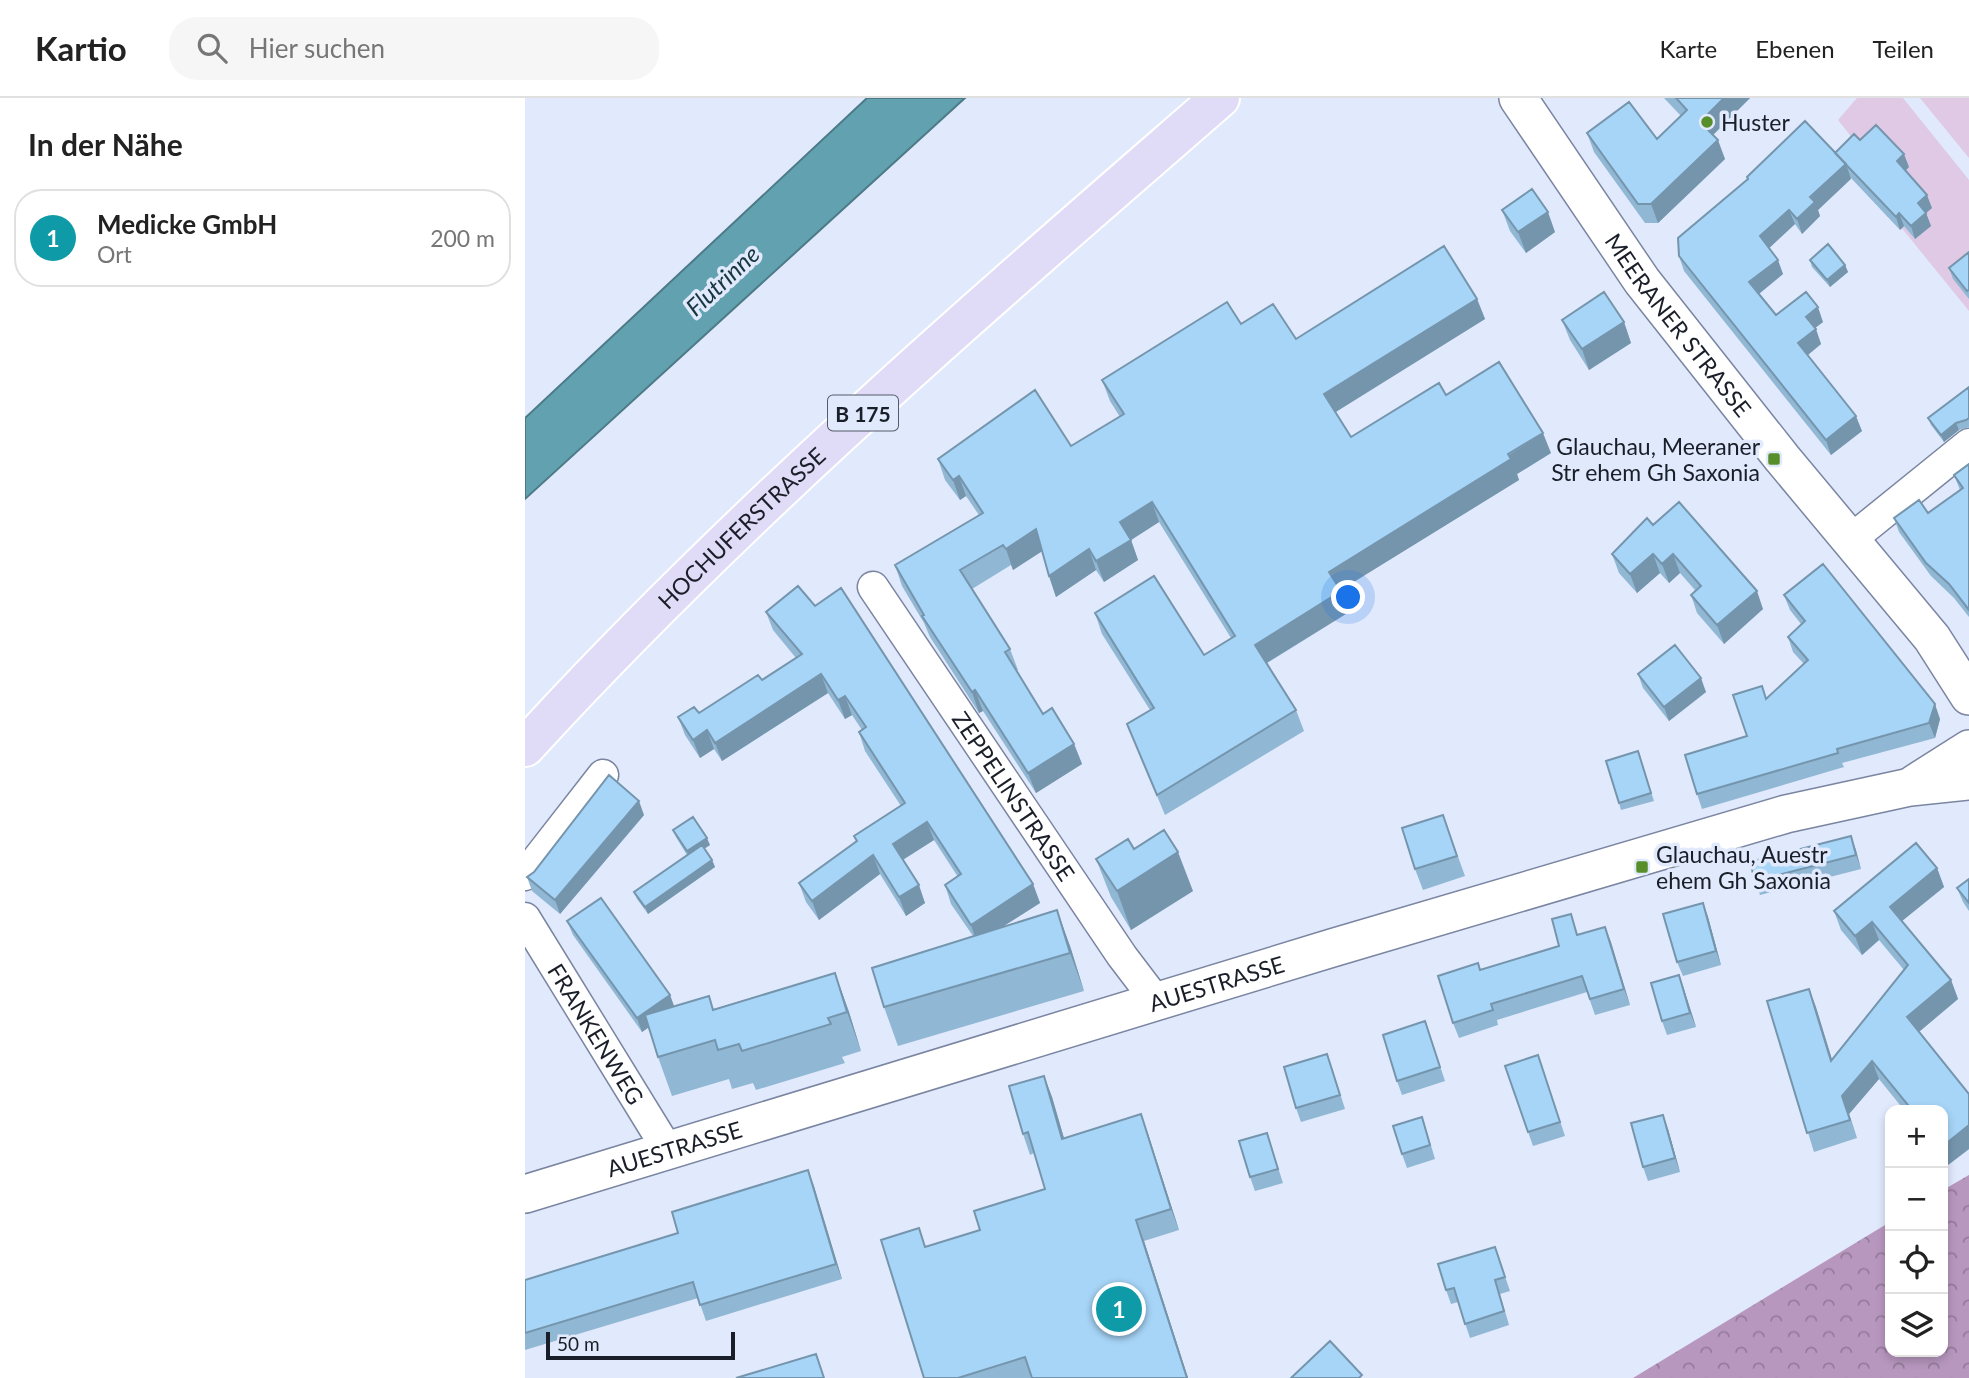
<!DOCTYPE html>
<html lang="de">
<head>
<meta charset="utf-8">
<style>
  :root { --surface:#fff; --page:#f6f6f6; --text:#222; --muted:#767676; --line:#e0e0e0; --accent:#578e29 }
  body { margin:0; font-family:Lato,sans-serif; background:var(--page); color:var(--text) }
  .controls { position:absolute; right:21px; bottom:21px; display:grid; overflow:hidden; border-radius:14px; box-shadow:0 4px 10px #0003 }
  .controls button { width:63px; height:63px; display:grid; place-items:center; padding:0; border:0; border-bottom:2px solid var(--line); background:var(--surface); color:var(--text); font:35px sans-serif }
  .scale { position:absolute; left:21px; bottom:18px; width:189px; box-sizing:border-box; padding-left:7px; border:4px solid #191e28; border-top:0; font-size:19px; line-height:24px; white-space:nowrap; color:#191e28; -webkit-text-stroke:5px #e1e9fc; paint-order:stroke }
  .you { position:absolute; left:824px; top:500px; width:24px; height:24px; margin:-18px; border:5px solid #fff; border-radius:50%; background:#1a73e8; box-shadow:0 0 0 10px #1a73e833 }
  .badge { display:grid; place-items:center; width:46px; height:46px; border-radius:50%; background:var(--accent); color:#fff; font-size:23px; font-weight:700 }
  .pin { position:absolute; translate:-50% -50%; border:4px solid #fff; box-shadow:0 2px 7px #0006 }
  .list { margin:0; padding:0; list-style:none }
  h2 { display:flex; justify-content:space-between; align-items:center; height:91px; margin:0; padding:0 28px; font-size:30px }
  h2 small { font-size:23px; font-weight:400; color:var(--muted) }
  .list li { display:grid; grid-template-columns:46px 1fr auto; gap:21px; align-items:center; box-sizing:border-box; height:98px; margin:0 14px 14px; padding:0 14px; border:2px solid var(--line); border-radius:28px }
  .list b { display:block; font-size:26px; white-space:nowrap }
  .list p { margin:0; font-size:23px; white-space:nowrap; color:var(--muted) }
  .list em { font-size:23px; font-style:normal; color:var(--muted) }
  .icon { flex:none; width:38px; height:38px; fill:none; stroke:currentColor; stroke-width:2; stroke-linecap:round; stroke-linejoin:round }
  .map { position:relative; flex:none; width:1444px; height:1280px; overflow:hidden }
  header { display:flex; align-items:center; gap:42px; box-sizing:border-box; height:98px; padding:0 35px; background:var(--surface); border-bottom:2px solid var(--line) }
  header strong { font-size:33px }
  nav { display:flex; gap:38px; margin-inline-start:auto; font-size:24px }
  .search { width:490px; height:63px; background:var(--page); display:flex; align-items:center; gap:18px; box-sizing:border-box; padding:0 24px; border-radius:28px; color:var(--muted); font-size:26px }
  main { display:flex }
  aside { flex:1; background:var(--surface) }
  .map>svg:first-child { display:block }
</style>
</head>
<body>
<header>
<strong>Kartio</strong>
<div class="search"><svg class="icon" aria-label="search" viewBox="0 0 24 24"><circle cx="10" cy="10" r="6"/><path d="M15 15l6 6"/></svg>Hier suchen</div>
<nav><a>Karte</a><a>Ebenen</a><a>Teilen</a></nav>
</header>
<main>
<aside>
<h2>In der Nähe<small></small></h2>
<ul class="list">
<li><span class="badge" style="background:#0f9aa8">1</span><div><b>Medicke GmbH</b><p>Ort</p></div><em>200 m</em></li>
</ul>
</aside>
<div class="map">
<svg width="1444" height="1280" viewBox="0 0 1444 1280">
  <defs>
    <pattern id="forest-crowns" width="20" height="18" patternUnits="userSpaceOnUse" patternTransform="scale(1.75)"><rect width="20" height="18" fill="#b897bf"/><path d="M2 6a3 3 0 1 1 6 0M12 15a3 3 0 1 1 6 0" fill="none" stroke="#957b9b"/></pattern>
  </defs>
  <rect width="100%" height="100%" fill="#e1e9fc"/>
  <path fill="url(#forest-crowns)" d="M 1444,1077 L 1444,1280 L 1108,1280 L 1365,1124 L 1365,1254 L 1418,1254 L 1418,1092 Z"/>
  <path fill="#dfc9e4" d="M 1332,0 L 1378,0 L 1444,82 L 1444,213 L 1350,97 L 1340,56 L 1313,22 Z
    M 1395,0 L 1444,0 L 1444,60 Z"/>
  <path fill="#62a1af" stroke="#4c7a86" stroke-width="2" d="M 342,0 L 440,0 L 0,401 L 0,320 Z"/>
  <g fill="none" stroke-linecap="round" stroke-linejoin="round">
    <g stroke="#7a85a1" stroke-width="33">
      <g id="minor">
        <path d="M 1324,443 L 1444,346"/>
        <path id="s1" d="M 348,489 L 597,858 L 632,904"/>
        <path d="M 0,777 L 78,677"/>
        <path id="s2" d="M 0,820 L 144,1054"/>
      </g>
    </g>
    <g stroke="#7a85a1" stroke-width="40">
      <g id="tertiary">
        <path id="s3" d="M 993,0 L 1117,183 L 1257,360 L 1407,540 L 1444,598"/>
        <path d="M 1389,686 L 1444,651"/>
        <path id="s4" d="M 0,1096 L 807,850 L 1261,716 L 1385,689 L 1444,683"/>
      </g>
    </g>
    <g stroke="#fff" stroke-width="42">
      <g id="primary">
        <path id="s5" d="M 0,649 C 214,415 456,208 695,0"/>
      </g>
    </g>
    <use href="#minor" stroke="#fff" stroke-width="30"/>
    <use href="#tertiary" stroke="#fff" stroke-width="37"/>
    <use href="#primary" stroke="#e0dbf7" stroke-width="38"/>
  </g>
  <path fill="#90b7d4" d="M 1139,0 L 1225,0 L 1188,37 L 1200,61 L 1133,125 L 1120,125 L 1069,54 L 1062,35 L 1132,41 L 1156,18 Z
    M 1335,42 L 1384,69 L 1380,73 L 1407,110 L 1401,115 L 1406,128 L 1390,141 L 1379,128 L 1375,132 L 1326,80 L 1293,112 L 1295,118 L 1277,136 L 1270,126 L 1244,150 L 1258,176 L 1234,196 L 1251,217 L 1298,224 L 1290,230 L 1296,246 L 1283,257 L 1337,333 L 1306,357 L 1159,173 L 1154,158 L 1222,81 L 1222,79 L 1310,55 Z
    M 977,112 L 1030,134 L 1001,155 L 985,133 Z
    M 1444,154 L 1444,201 L 1428,181 L 1424,170 Z
    M 1285,162 L 1320,167 L 1323,174 L 1305,189 L 1287,169 Z
    M 952,201 L 960,221 L 810,314 L 826,339 L 921,297 L 1026,355 L 992,376 L 994,382 L 815,492 L 824,514 L 742,565 L 771,612 L 779,633 L 640,717 L 602,626 L 625,612 L 577,536 L 570,515 L 679,557 L 706,540 L 634,424 L 606,442 L 613,462 L 579,484 L 571,472 L 531,499 L 524,478 L 517,453 L 488,472 L 486,467 L 447,491 L 485,551 L 493,572 L 491,572 L 518,616 L 549,646 L 557,666 L 511,695 L 458,613 L 454,615 L 405,539 L 399,525 L 377,488 L 370,467 L 454,417 L 441,398 L 435,402 L 420,382 L 413,361 L 546,348 L 595,319 L 585,303 L 577,282 L 716,226 L 771,241 Z
    M 1037,222 L 1099,224 L 1106,245 L 1064,272 L 1045,242 Z
    M 1444,289 L 1444,329 L 1434,332 L 1419,344 L 1406,327 L 1403,320 Z
    M 1444,366 L 1444,519 L 1429,500 L 1406,478 L 1374,434 L 1369,420 L 1403,415 L 1435,392 L 1429,377 Z
    M 1128,427 L 1238,511 L 1199,546 L 1172,515 L 1166,497 L 1170,492 L 1155,475 L 1144,485 L 1135,475 L 1112,495 L 1094,475 L 1087,456 Z
    M 1259,497 L 1415,621 L 1410,640 L 1317,665 L 1319,669 L 1177,711 L 1172,696 L 1222,638 L 1242,601 L 1279,566 L 1268,554 L 1263,539 L 1276,526 L 1265,512 Z
    M 241,514 L 508,786 L 515,805 L 477,829 L 532,812 L 546,851 L 559,893 L 373,948 L 359,909 L 448,838 L 426,806 L 420,787 L 433,779 L 409,742 L 378,762 L 400,805 L 381,818 L 355,776 L 294,822 L 281,804 L 274,785 L 331,743 L 329,738 L 376,708 L 340,653 L 334,634 L 337,632 L 327,617 L 320,621 L 303,595 L 197,663 L 189,651 L 175,660 L 160,637 L 153,619 L 174,615 L 237,582 L 271,560 L 248,532 Z
    M 1113,576 L 1181,594 L 1144,623 L 1118,590 Z
    M 1113,653 L 1129,703 L 1096,712 L 1094,705 Z
    M 119,717 L 35,816 L 7,793 L 2,779 Z
    M 918,717 L 940,778 L 898,792 L 890,771 Z
    M 148,732 L 185,747 L 179,751 L 187,762 L 190,769 L 123,816 L 112,801 L 109,794 L 162,757 L 151,739 Z
    M 1326,738 L 1336,771 L 1235,797 L 1230,783 Z
    M 1391,745 L 1412,770 L 1419,789 L 1377,823 L 1426,882 L 1433,901 L 1394,934 L 1444,996 L 1444,1051 L 1423,1067 L 1418,1061 L 1418,1012 L 1379,1012 L 1354,981 L 1324,1016 L 1332,1040 L 1289,1054 L 1242,903 L 1284,891 L 1307,962 L 1379,872 L 1354,842 L 1337,857 L 1316,832 L 1309,813 Z
    M 609,751 L 668,793 L 606,832 L 586,799 L 571,761 Z
    M 1444,781 L 1444,813 L 1438,804 L 1432,790 Z
    M 1178,805 L 1183,819 L 1196,867 L 1158,878 L 1152,864 Z
    M 42,823 L 145,897 L 149,908 L 189,911 L 310,875 L 324,914 L 336,953 L 317,959 L 320,965 L 231,992 L 228,985 L 207,991 L 204,981 L 147,998 L 133,959 L 124,929 L 117,934 L 48,837 Z
    M 1080,829 L 1105,907 L 1070,917 L 1062,894 L 972,922 L 973,927 L 934,940 L 928,925 L 955,872 L 1034,848 L 1053,837 Z
    M 1154,877 L 1171,929 L 1142,937 L 1137,923 Z
    M 900,923 L 920,983 L 877,997 L 872,983 Z
    M 1013,957 L 1040,1038 L 1008,1048 L 980,968 Z
    M 807,970 L 820,1011 L 776,1024 L 771,1010 Z
    M 519,978 L 527,999 L 539,1040 L 623,1036 L 654,1132 L 619,1143 L 663,1280 L 399,1280 L 401,1149 L 455,1132 L 520,1091 L 509,1055 L 505,1057 L 498,1036 Z
    M 1143,1031 L 1155,1074 L 1123,1083 L 1118,1069 Z
    M 902,1034 L 910,1061 L 882,1070 L 877,1056 Z
    M 742,1035 L 758,1085 L 730,1093 L 725,1079 Z
    M 283,1072 L 317,1181 L 181,1223 L 173,1200 L 0,1252 L 0,1182 L 153,1135 Z
    M 970,1149 L 985,1193 L 975,1196 L 984,1227 L 945,1240 L 933,1204 L 926,1206 L 921,1192 Z"/>
  <path fill="#7595ad" d="M 1199,0 L 1225,0 L 1182,43 L 1175,24 Z
    M 1193,42 L 1200,61 L 1133,125 L 1126,106 Z
    M 1379,56 L 1384,69 L 1377,76 L 1372,63 Z
    M 1321,66 L 1326,81 L 1293,112 L 1295,118 L 1277,136 L 1272,121 L 1285,99 Z
    M 1402,97 L 1407,110 L 1401,115 L 1406,128 L 1390,141 L 1386,128 L 1393,105 Z
    M 1264,112 L 1270,126 L 1241,153 L 1235,138 Z
    M 1023,114 L 1030,134 L 1001,155 L 993,134 Z
    M 1374,115 L 1379,128 L 1375,132 L 1371,119 Z
    M 1253,162 L 1258,176 L 1230,199 L 1224,184 Z
    M 1320,167 L 1323,174 L 1305,189 L 1302,182 Z
    M 952,201 L 960,221 L 806,317 L 799,296 Z
    M 1293,209 L 1298,224 L 1286,233 L 1281,219 Z
    M 1099,224 L 1106,245 L 1064,272 L 1057,251 Z
    M 1291,231 L 1296,246 L 1279,260 L 1273,245 Z
    M 1331,318 L 1337,333 L 1306,357 L 1301,342 Z
    M 1431,325 L 1434,332 L 1419,344 L 1416,337 Z
    M 1018,335 L 1026,355 L 992,376 L 994,382 L 811,495 L 804,474 Z
    M 434,378 L 441,398 L 435,402 L 428,382 Z
    M 627,404 L 634,424 L 606,442 L 613,462 L 579,484 L 571,463 L 595,424 Z
    M 511,431 L 519,452 L 488,472 L 481,451 Z
    M 564,451 L 571,472 L 531,499 L 524,478 Z
    M 1128,456 L 1135,475 L 1112,495 L 1105,476 Z
    M 1148,456 L 1155,475 L 1144,485 L 1137,466 Z
    M 816,493 L 824,514 L 738,567 L 730,547 Z
    M 1232,493 L 1238,511 L 1199,546 L 1192,527 Z
    M 296,576 L 303,595 L 197,663 L 190,645 Z
    M 1176,580 L 1181,594 L 1144,623 L 1139,609 Z
    M 450,592 L 458,613 L 454,615 L 447,594 Z
    M 320,598 L 327,617 L 320,621 L 313,602 Z
    M 1410,606 L 1415,621 L 1410,640 L 1404,625 Z
    M 182,632 L 189,651 L 175,660 L 168,642 Z
    M 549,646 L 557,666 L 511,695 L 503,675 Z
    M 114,703 L 119,717 L 35,816 L 30,802 Z
    M 402,724 L 409,742 L 374,764 L 368,746 Z
    M 1326,738 L 1331,752 L 1336,771 L 1331,757 Z
    M 182,740 L 185,747 L 164,760 L 162,753 Z
    M 653,754 L 668,793 L 606,832 L 592,793 Z
    M 348,757 L 355,776 L 294,822 L 287,803 Z
    M 187,762 L 190,769 L 123,816 L 120,809 Z
    M 1412,770 L 1419,789 L 1372,827 L 1365,809 Z
    M 508,786 L 515,805 L 452,845 L 446,827 Z
    M 394,787 L 400,805 L 381,818 L 374,799 Z
    M 1178,805 L 1183,819 L 1196,867 L 1191,853 Z
    M 532,812 L 546,851 L 559,893 L 545,855 Z
    M 1347,824 L 1354,842 L 1337,857 L 1330,838 Z
    M 1080,829 L 1086,844 L 1105,907 L 1099,891 Z
    M 310,875 L 324,914 L 336,953 L 322,914 Z
    M 1154,877 L 1159,891 L 1171,929 L 1165,915 Z
    M 1426,882 L 1433,901 L 1389,938 L 1382,919 Z
    M 1284,891 L 1291,909 L 1313,981 L 1306,963 Z
    M 145,897 L 150,911 L 117,934 L 112,920 Z
    M 1347,963 L 1354,981 L 1324,1016 L 1332,1040 L 1317,998 Z
    M 519,978 L 527,999 L 545,1061 L 537,1041 Z
    M 616,1016 L 623,1036 L 654,1132 L 646,1111 Z
    M 1138,1017 L 1143,1031 L 1155,1074 L 1150,1060 Z
    M 1444,1027 L 1444,1051 L 1423,1067 L 1418,1053 L 1418,1048 Z
    M 283,1072 L 289,1088 L 317,1181 L 311,1166 Z
    M 611,1122 L 619,1143 L 663,1280 L 662,1280 Z"/>
  <path fill="#a7d5f7" stroke="#7595ad" stroke-width="2" d="M 1151,0 L 1199,0 L 1175,24 L 1193,42 L 1126,106 L 1113,106 L 1062,35 L 1104,4 L 1132,41 L 1162,12 Z
    M 1280,23 L 1321,66 L 1285,99 L 1290,104 L 1272,121 L 1264,112 L 1235,138 L 1253,162 L 1224,184 L 1251,217 L 1281,194 L 1293,209 L 1281,219 L 1291,231 L 1273,245 L 1331,318 L 1301,342 L 1154,158 L 1153,140 L 1223,81 L 1222,79 Z
    M 1351,27 L 1379,56 L 1372,63 L 1402,97 L 1393,105 L 1401,115 L 1386,128 L 1374,115 L 1371,119 L 1310,55 L 1329,36 L 1335,42 Z
    M 1007,91 L 1023,114 L 993,134 L 977,112 Z
    M 1303,146 L 1320,167 L 1302,182 L 1285,162 Z
    M 919,148 L 952,201 L 799,296 L 826,339 L 914,285 L 921,297 L 974,264 L 1018,335 L 983,356 L 986,361 L 804,474 L 816,493 L 730,547 L 771,612 L 632,697 L 602,626 L 629,610 L 570,515 L 629,478 L 679,557 L 710,538 L 627,404 L 595,424 L 606,442 L 571,463 L 564,451 L 524,478 L 511,431 L 481,451 L 478,447 L 435,472 L 485,551 L 480,554 L 518,616 L 527,610 L 549,646 L 503,675 L 450,592 L 447,594 L 397,518 L 399,517 L 370,467 L 458,415 L 434,378 L 428,382 L 413,361 L 510,292 L 546,348 L 599,316 L 577,282 L 702,204 L 716,226 L 748,206 L 771,241 Z
    M 1444,154 L 1444,192 L 1442,193 L 1424,170 Z
    M 1079,194 L 1099,224 L 1057,251 L 1037,222 Z
    M 1444,289 L 1444,320 L 1441,322 L 1431,325 L 1416,337 L 1403,320 Z
    M 1444,366 L 1444,512 L 1424,486 L 1401,465 L 1369,420 L 1394,402 L 1403,415 L 1438,390 L 1429,377 Z
    M 1154,404 L 1232,493 L 1192,527 L 1166,497 L 1176,488 L 1148,456 L 1137,466 L 1128,456 L 1105,476 L 1087,456 L 1122,420 L 1128,427 Z
    M 1298,466 L 1410,606 L 1404,625 L 1312,651 L 1313,655 L 1172,696 L 1160,657 L 1222,638 L 1208,597 L 1237,588 L 1241,601 L 1283,562 L 1263,539 L 1280,523 L 1259,497 Z
    M 273,488 L 290,508 L 316,490 L 508,786 L 446,827 L 420,787 L 436,776 L 402,724 L 368,746 L 394,787 L 374,799 L 348,757 L 287,803 L 274,785 L 332,743 L 329,738 L 380,705 L 334,634 L 341,629 L 320,598 L 313,602 L 296,576 L 190,645 L 182,632 L 168,642 L 153,619 L 169,609 L 174,615 L 233,577 L 237,582 L 277,556 L 241,514 Z
    M 1150,547 L 1176,580 L 1139,609 L 1113,576 Z
    M 1113,653 L 1126,695 L 1094,705 L 1081,663 Z
    M 84,677 L 114,703 L 30,802 L 2,779 L 9,774 Z
    M 918,717 L 932,758 L 890,771 L 877,730 Z
    M 168,719 L 182,740 L 162,753 L 148,732 Z
    M 639,732 L 653,754 L 592,793 L 571,761 L 603,741 L 609,751 Z
    M 1326,738 L 1331,757 L 1230,783 L 1225,764 Z
    M 1391,745 L 1412,770 L 1365,809 L 1426,882 L 1382,919 L 1444,996 L 1444,1027 L 1418,1048 L 1418,1012 L 1387,1012 L 1347,963 L 1317,998 L 1325,1022 L 1282,1035 L 1242,903 L 1284,891 L 1306,963 L 1383,867 L 1347,824 L 1330,838 L 1309,813 Z
    M 177,747 L 187,762 L 120,809 L 109,794 Z
    M 1444,781 L 1444,805 L 1432,790 Z
    M 76,800 L 145,897 L 112,920 L 42,823 Z
    M 1178,805 L 1191,853 L 1152,864 L 1138,816 Z
    M 532,812 L 545,855 L 359,909 L 347,870 Z
    M 1046,816 L 1052,837 L 1080,829 L 1099,891 L 1065,901 L 1057,878 L 966,906 L 968,912 L 928,925 L 913,878 L 953,865 L 955,872 L 1034,848 L 1027,821 Z
    M 310,875 L 322,914 L 303,920 L 306,926 L 217,953 L 214,946 L 193,952 L 190,942 L 133,959 L 120,917 L 184,898 L 188,912 Z
    M 1154,877 L 1165,915 L 1137,923 L 1126,885 Z
    M 900,923 L 915,969 L 872,983 L 858,937 Z
    M 802,956 L 815,997 L 771,1010 L 759,969 Z
    M 1013,957 L 1035,1024 L 1003,1034 L 980,968 Z
    M 519,978 L 537,1041 L 616,1016 L 646,1111 L 611,1122 L 662,1280 L 507,1280 L 500,1259 L 433,1280 L 399,1280 L 356,1142 L 394,1130 L 400,1149 L 455,1132 L 449,1113 L 520,1091 L 503,1034 L 498,1036 L 484,988 Z
    M 1138,1017 L 1150,1060 L 1118,1069 L 1106,1025 Z
    M 897,1019 L 905,1047 L 877,1056 L 868,1028 Z
    M 742,1035 L 753,1071 L 725,1079 L 714,1043 Z
    M 283,1072 L 311,1166 L 175,1207 L 168,1184 L 0,1235 L 0,1182 L 153,1135 L 147,1114 Z
    M 970,1149 L 980,1179 L 970,1182 L 979,1213 L 940,1226 L 929,1190 L 921,1192 L 913,1166 Z
    M 805,1243 L 837,1277 L 834,1280 L 766,1280 Z
    M 291,1256 L 299,1280 L 211,1280 Z"/>
  <g fill="#578e29" stroke="#e1e9fc" stroke-width="2.5">
    <circle cx="1182" cy="24" r="7"/>
    <rect x="1242" y="354" width="14" height="14" rx="3.5"/>
    <rect x="1110" y="762" width="14" height="14" rx="3.5"/>
  </g>
  <g text-anchor="middle" dominant-baseline="central" stroke-width="7" stroke-linejoin="round" paint-order="stroke">
    <rect fill="#e1e9fc" stroke="#555b68" stroke-width="2" x="303" y="297.5" width="70" height="35" rx="5"/>
    <g font-size="21" font-weight="bold" fill="#191e28">
      <text x="338" y="315">B 175</text>
    </g>
    <g font-size="23" fill="#191e28" stroke="#e1e9fc" text-anchor="start">
      <text x="1196" y="24">Huster</text>
      <text x="1235" y="348" text-anchor="end">Glauchau, Meeraner<tspan x="1235" dy="26">Str ehem Gh Saxonia</tspan></text>
      <text x="1131" y="756">Glauchau, Auestr<tspan x="1131" dy="26">ehem Gh Saxonia</tspan></text>
    </g>
    <g font-size="23" fill="#191e28" stroke="#e1e9fc">
      <text stroke="none"><textPath href="#s3" startOffset="278">MEERANER STRASSE</textPath></text>
      <text stroke="none"><textPath href="#s5" startOffset="308">HOCHUFERSTRASSE</textPath></text>
      <text stroke="none"><textPath href="#s1" startOffset="252">ZEPPELINSTRASSE</textPath></text>
      <text stroke="none"><textPath href="#s4" startOffset="723">AUESTRASSE</textPath></text>
      <text stroke="none"><textPath href="#s2" startOffset="136">FRANKENWEG</textPath></text>
      <text stroke="none"><textPath href="#s4" startOffset="156">AUESTRASSE</textPath></text>
    </g>
    <g font-size="24" font-style="italic" fill="#17373e" stroke="#e1e9fc">
      <text transform="translate(197 182) rotate(-43)">Flutrinne</text>
    </g>
  </g>
</svg>
<div class="controls">
<button>+</button>
<button>−</button>
<button><svg class="icon" aria-label="locate" viewBox="0 0 24 24"><circle cx="12" cy="12" r="6"/><path d="M12 2v4M12 18v4M2 12h4M18 12h4"/></svg></button>
<button><svg class="icon" aria-label="layers" viewBox="0 0 24 24"><path d="M12 4l9 5-9 5-9-5zM3 14l9 5 9-5"/></svg></button>
</div>
<div class="scale">50 m</div>
<div class="you"></div>
<div class="pin badge" style="left:594px;top:1211px;background:#0f9aa8">1</div>
</div>
</main>
</body>
</html>
